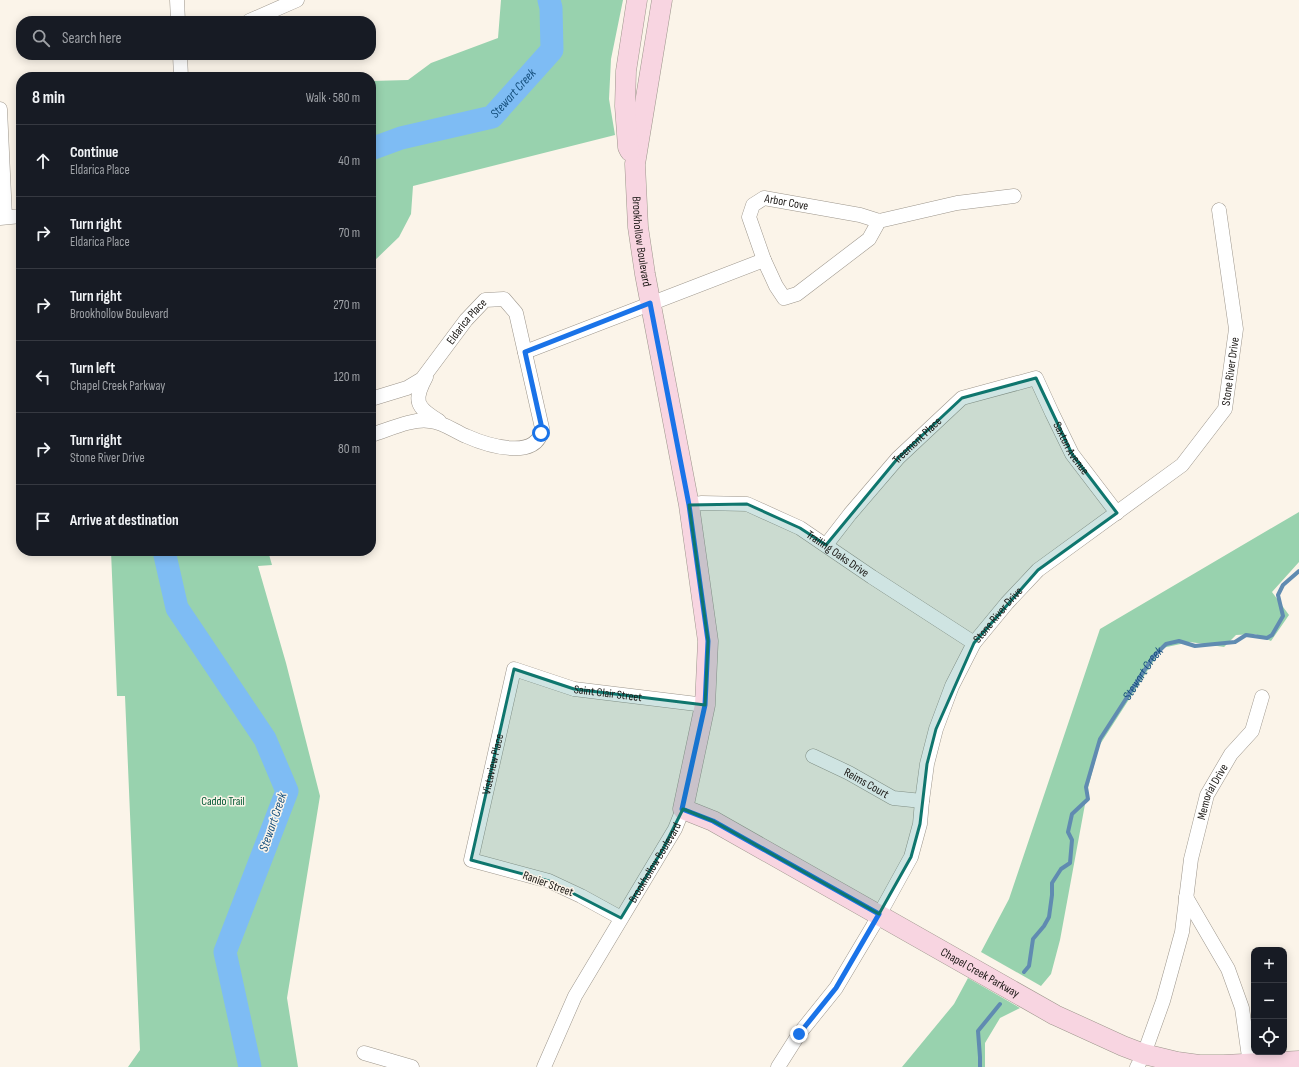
<!DOCTYPE html>
<html lang="en">
<head>
<meta charset="utf-8">
<style>
  :root { --surface:#171b24; --page:#20242c; --text:#f1f3f6; --muted:#9ea1a6; --line:#363941 }
  body { margin:0; font-family:"Sofia Sans Condensed",sans-serif; background:var(--page); color:var(--text) }
  .controls { position:absolute; right:12px; bottom:12px; display:grid; overflow:hidden; border-radius:8px; box-shadow:0 2px 10px #0003 }
  .controls button { width:36px; height:36px; display:grid; place-items:center; padding:0; border:0; border-bottom:1px solid var(--line); background:var(--surface); color:var(--text); font:20px sans-serif }
  .stop { position:absolute; width:12px; height:12px; margin:-9px; border:3px solid #1a73e8; border-radius:50%; background:#fff }
  .stop.end { background:#1a73e8; border-color:#fff; box-shadow:0 1px 4px #0008 }
  .list { margin:0; padding:0; list-style:none }
  h2 { display:flex; justify-content:space-between; align-items:center; height:52px; margin:0; padding:0 16px; font-size:17px }
  h2 small { font-size:13px; font-weight:400; color:var(--muted) }
  .list li { display:grid; grid-template-columns:26px 1fr auto; gap:12px; align-items:center; box-sizing:border-box; height:72px; padding:0 16px; border-top:1px solid var(--line) }
  .list b { display:block; font-size:15px; white-space:nowrap }
  .list p { margin:0; font-size:13px; white-space:nowrap; color:var(--muted) }
  .list em { font-size:13px; font-style:normal; color:var(--muted) }
  .icon { flex:none; width:22px; height:22px; fill:none; stroke:currentColor; stroke-width:2; stroke-linecap:round; stroke-linejoin:round }
  .map { position:relative; flex:none; width:1299px; height:1067px; overflow:hidden }
  .search { position:absolute; background:var(--surface); box-shadow:0 2px 10px #0003; left:16px; top:16px; width:360px; height:44px; display:flex; align-items:center; gap:10px; box-sizing:border-box; padding:0 14px; border-radius:16px; color:var(--muted); font-size:15px }
  .panel { position:absolute; background:var(--surface); box-shadow:0 2px 10px #0003; left:16px; top:72px; width:360px; height:484px; border-radius:16px }
  .map>svg:first-child { display:block }
</style>
</head>
<body>
<div class="map">
<svg width="1299" height="1067" viewBox="0 0 1299 1067">
  <rect width="100%" height="100%" fill="#fbf4e9"/>
  <path fill="#98d2ae" d="M 501,0 L 623,0 L 611,59 L 609,99 L 615,135 L 413,186 L 411,214 L 399,237 L 371,264 L 371,81 L 408,80 L 431,63 L 498,38 Z
    M 1299,512 L 1299,562 L 1272,592 L 1289,615 L 1271,641 L 1255,634 L 1236,635 L 1224,647 L 1190,642 L 1162,648 L 1099,746 L 1088,788 L 1060,940 L 1051,974 L 1041,986 L 981,952 L 1009,899 L 1100,629 Z
    M 111,551 L 268,551 L 272,565 L 258,566 L 286,663 L 320,796 L 287,998 L 298,1067 L 128,1067 L 140,1050 L 125,696 L 117,696 Z
    M 968,978 L 1020,1008 L 1000,1018 L 985,1043 L 985,1067 L 902,1067 L 954,1004 Z"/>
  <g fill="none" stroke-linecap="round" stroke-linejoin="round">
    <g stroke="#608bb1" stroke-width="4">
      <path id="s1" d="M 1024,972 L 1029,966 L 1033,939 L 1044,926 L 1049,917 L 1052,895 L 1052,883 L 1061,869 L 1070,863 L 1072,840 L 1068,832 L 1072,814 L 1088,799 L 1086,787 L 1100,739 L 1153,657 L 1166,644 L 1179,641 L 1195,646 L 1235,642 L 1246,635 L 1267,638 L 1272,635 L 1283,616 L 1278,595 L 1283,585 L 1299,571"/>
      <path d="M 980,1067 L 980,1057 L 978,1031 L 1000,1004"/>
    </g>
    <g stroke="#7ebcf4" stroke-width="23">
      <path id="s2" d="M 371,149 L 401,138 L 492,117 L 552,50 L 551,8 L 549,0"/>
      <path d="M 164,551 L 177,608 L 265,739 L 287,791 L 225,952 L 250,1067"/>
    </g>
    <g stroke="#9d968c" stroke-width="15">
      <g id="street">
        <path d="M 177,0 L 178,21"/>
        <path d="M 249,21 L 297,0"/>
        <path d="M 180,55 L 181,77"/>
        <path d="M 0,109 L 5,217"/>
        <path d="M 0,218 L 21,216"/>
        <path id="s3" d="M 879,221 L 869,239 L 797,294 L 784,298 L 776,286 L 764,260 L 749,217 L 753,205 L 764,198 L 860,215 L 879,221 L 957,203 L 1014,196"/>
        <path d="M 525,352 L 764,260"/>
        <path d="M 426,377 C 413,401 416,407 439,421"/>
        <path id="s4" d="M 371,399 L 407,388 L 422,379 L 466,320 L 485,300 L 504,299 L 516,313 L 542,428 C 539,462 486,445 466,436 C 454,431 443,422 430,421 C 412,418 388,430 371,435"/>
        <path id="s5" d="M 689,505 L 702,503 L 747,504 L 800,528 L 872,577 L 974,643"/>
        <path id="s6" d="M 826,545 L 850,514 L 898,458 L 962,398 L 1036,378 L 1052,413 L 1072,454 L 1117,513"/>
        <path id="s7" d="M 813,756 L 849,773 L 893,798 L 922,801"/>
        <path d="M 1186,897 L 1228,969 L 1242,1008 L 1250,1064"/>
        <path id="s8" d="M 621,918 L 581,896 L 549,881 L 471,860 L 514,669 L 574,689 L 705,705"/>
        <path d="M 364,1053 L 412,1067"/>
        <path id="s9" d="M 544,1067 L 575,996 L 663,849 L 675,829 L 683,809"/>
        <path id="s10" d="M 778,1067 L 799,1034 L 836,988 L 873,926 L 911,857 L 920,824 L 922,801 L 927,764 L 936,729 L 952,686 L 974,643 L 1007,603 L 1038,570 L 1182,465 L 1225,409 L 1236,329 L 1219,210"/>
        <path id="s11" d="M 1137,1067 L 1144,1054 L 1163,1001 L 1182,932 L 1191,859 L 1207,795 L 1231,754 L 1252,731 L 1262,697"/>
      </g>
    </g>
    <g stroke="#9d968c" stroke-width="21">
      <g id="secondary">
        <path id="s12" d="M 662,0 L 635,164 L 638,227 L 645,274 L 689,505 L 708,641 L 705,705 L 683,809 L 713,821 L 1055,1015 L 1123,1046 L 1144,1054 L 1177,1062 L 1199,1065 L 1224,1065 L 1299,1061"/>
        <path d="M 630,151 L 628,147 L 625,106 L 626,71 L 637,0"/>
      </g>
    </g>
    <use href="#street" stroke="#fff" stroke-width="14"/>
    <use href="#secondary" stroke="#f8d5e1" stroke-width="20"/>
  </g>
  <g fill="none" stroke-linecap="round" stroke-linejoin="round">
    <path stroke="#1a73e8" stroke-width="5" d="M 541,433 L 541,424 L 525,352 L 650,303 L 689,505 L 708,641 L 705,705 L 682,809 L 713,821 L 879,914 L 836,988 L 799,1034"/>
  </g>
  <path fill="#0f766e" fill-opacity="0.2" stroke="#0f766e" stroke-width="3" stroke-linejoin="round" d="M 1036,378 L 1072,454 L 1117,513 L 1038,570 L 974,643 L 936,729 L 927,764 L 920,824 L 911,857 L 879,914 L 713,821 L 683,809 L 663,849 L 621,918 L 549,881 L 471,860 L 514,669 L 574,689 L 705,705 L 708,641 L 689,505 L 747,504 L 800,528 L 826,545 L 898,458 L 962,398 Z"/>
  <g text-anchor="middle" dominant-baseline="central" stroke-width="3" stroke-linejoin="round" paint-order="stroke">
    <g font-size="12" fill="#1b1815" stroke="#fbf4e9">
      <text stroke="none"><textPath href="#s3" startOffset="262">Arbor Cove</textPath></text>
      <text stroke="none"><textPath href="#s12" startOffset="244">Brookhollow Boulevard</textPath></text>
      <text stroke="none"><textPath href="#s4" startOffset="128">Eldarica Place</textPath></text>
      <text stroke="none"><textPath href="#s10" startOffset="858">Stone River Drive</textPath></text>
      <text stroke="none"><textPath href="#s6" startOffset="139">Treemont Place</textPath></text>
      <text stroke="none"><textPath href="#s6" startOffset="356">Saxton Avenue</textPath></text>
      <text stroke="none"><textPath href="#s5" startOffset="162">Trailing Oaks Drive</textPath></text>
      <text stroke="none"><textPath href="#s10" startOffset="511">Stone River Drive</textPath></text>
      <text stroke="none"><textPath href="#s8" startOffset="455">Saint Clair Street</textPath></text>
      <text stroke="none"><textPath href="#s8" startOffset="260">Vistaview Place</textPath></text>
      <text stroke="none"><textPath href="#s7" startOffset="60">Reims Court</textPath></text>
      <text stroke="none"><textPath href="#s11" startOffset="287">Memorial Drive</textPath></text>
      <text stroke="none"><textPath href="#s9" startOffset="233">Brookhollow Boulevard</textPath></text>
      <text transform="translate(548 884) rotate(20)">Ranier Street</text>
      <text stroke="none"><textPath href="#s12" startOffset="1159">Chapel Creek Parkway</textPath></text>
    </g>
    <g font-size="12" fill="#025934" stroke="#fbf4e9">
      <text x="223" y="801">Caddo Trail</text>
    </g>
    <g font-size="13" font-style="italic" fill="#154f7d" stroke="#fbf4e9">
      <text stroke="none"><textPath href="#s2" startOffset="157">Stewart Creek</textPath></text>
      <text stroke="none"><textPath href="#s1" startOffset="337">Stewart Creek</textPath></text>
      <text transform="translate(273 822) rotate(-71)">Stewart Creek</text>
    </g>
  </g>
</svg>
<div class="controls">
<button>+</button>
<button>−</button>
<button><svg class="icon" aria-label="locate" viewBox="0 0 24 24"><circle cx="12" cy="12" r="6"/><path d="M12 2v4M12 18v4M2 12h4M18 12h4"/></svg></button>
</div>
<div class="stop" style="left:541px;top:433px"></div>
<div class="stop end" style="left:799px;top:1034px"></div>
<div class="search"><svg class="icon" aria-label="search" viewBox="0 0 24 24"><circle cx="10" cy="10" r="6"/><path d="M15 15l6 6"/></svg>Search here</div>
<section class="panel">
<h2>8 min<small>Walk · 580 m</small></h2>
<ul class="list">
<li><svg class="icon" aria-label="ahead" viewBox="0 0 24 24"><path d="M12 20V5M6 11l6-6 6 6"/></svg><div><b>Continue</b><p>Eldarica Place</p></div><em>40 m</em></li>
<li><svg class="icon" aria-label="right" viewBox="0 0 24 24"><path d="M7 20v-9h11M14 6l5 5-5 5"/></svg><div><b>Turn right</b><p>Eldarica Place</p></div><em>70 m</em></li>
<li><svg class="icon" aria-label="right" viewBox="0 0 24 24"><path d="M7 20v-9h11M14 6l5 5-5 5"/></svg><div><b>Turn right</b><p>Brookhollow Boulevard</p></div><em>270 m</em></li>
<li><svg class="icon" aria-label="left" viewBox="0 0 24 24"><path d="M17 20v-9H6M10 6l-5 5 5 5"/></svg><div><b>Turn left</b><p>Chapel Creek Parkway</p></div><em>120 m</em></li>
<li><svg class="icon" aria-label="right" viewBox="0 0 24 24"><path d="M7 20v-9h11M14 6l5 5-5 5"/></svg><div><b>Turn right</b><p>Stone River Drive</p></div><em>80 m</em></li>
<li><svg class="icon" aria-label="arrive" viewBox="0 0 24 24"><path d="M6 21V4h12l-3 4 3 4H6"/></svg><div><b>Arrive at destination</b></div></li>
</ul>
</section>
</div>
</body>
</html>
